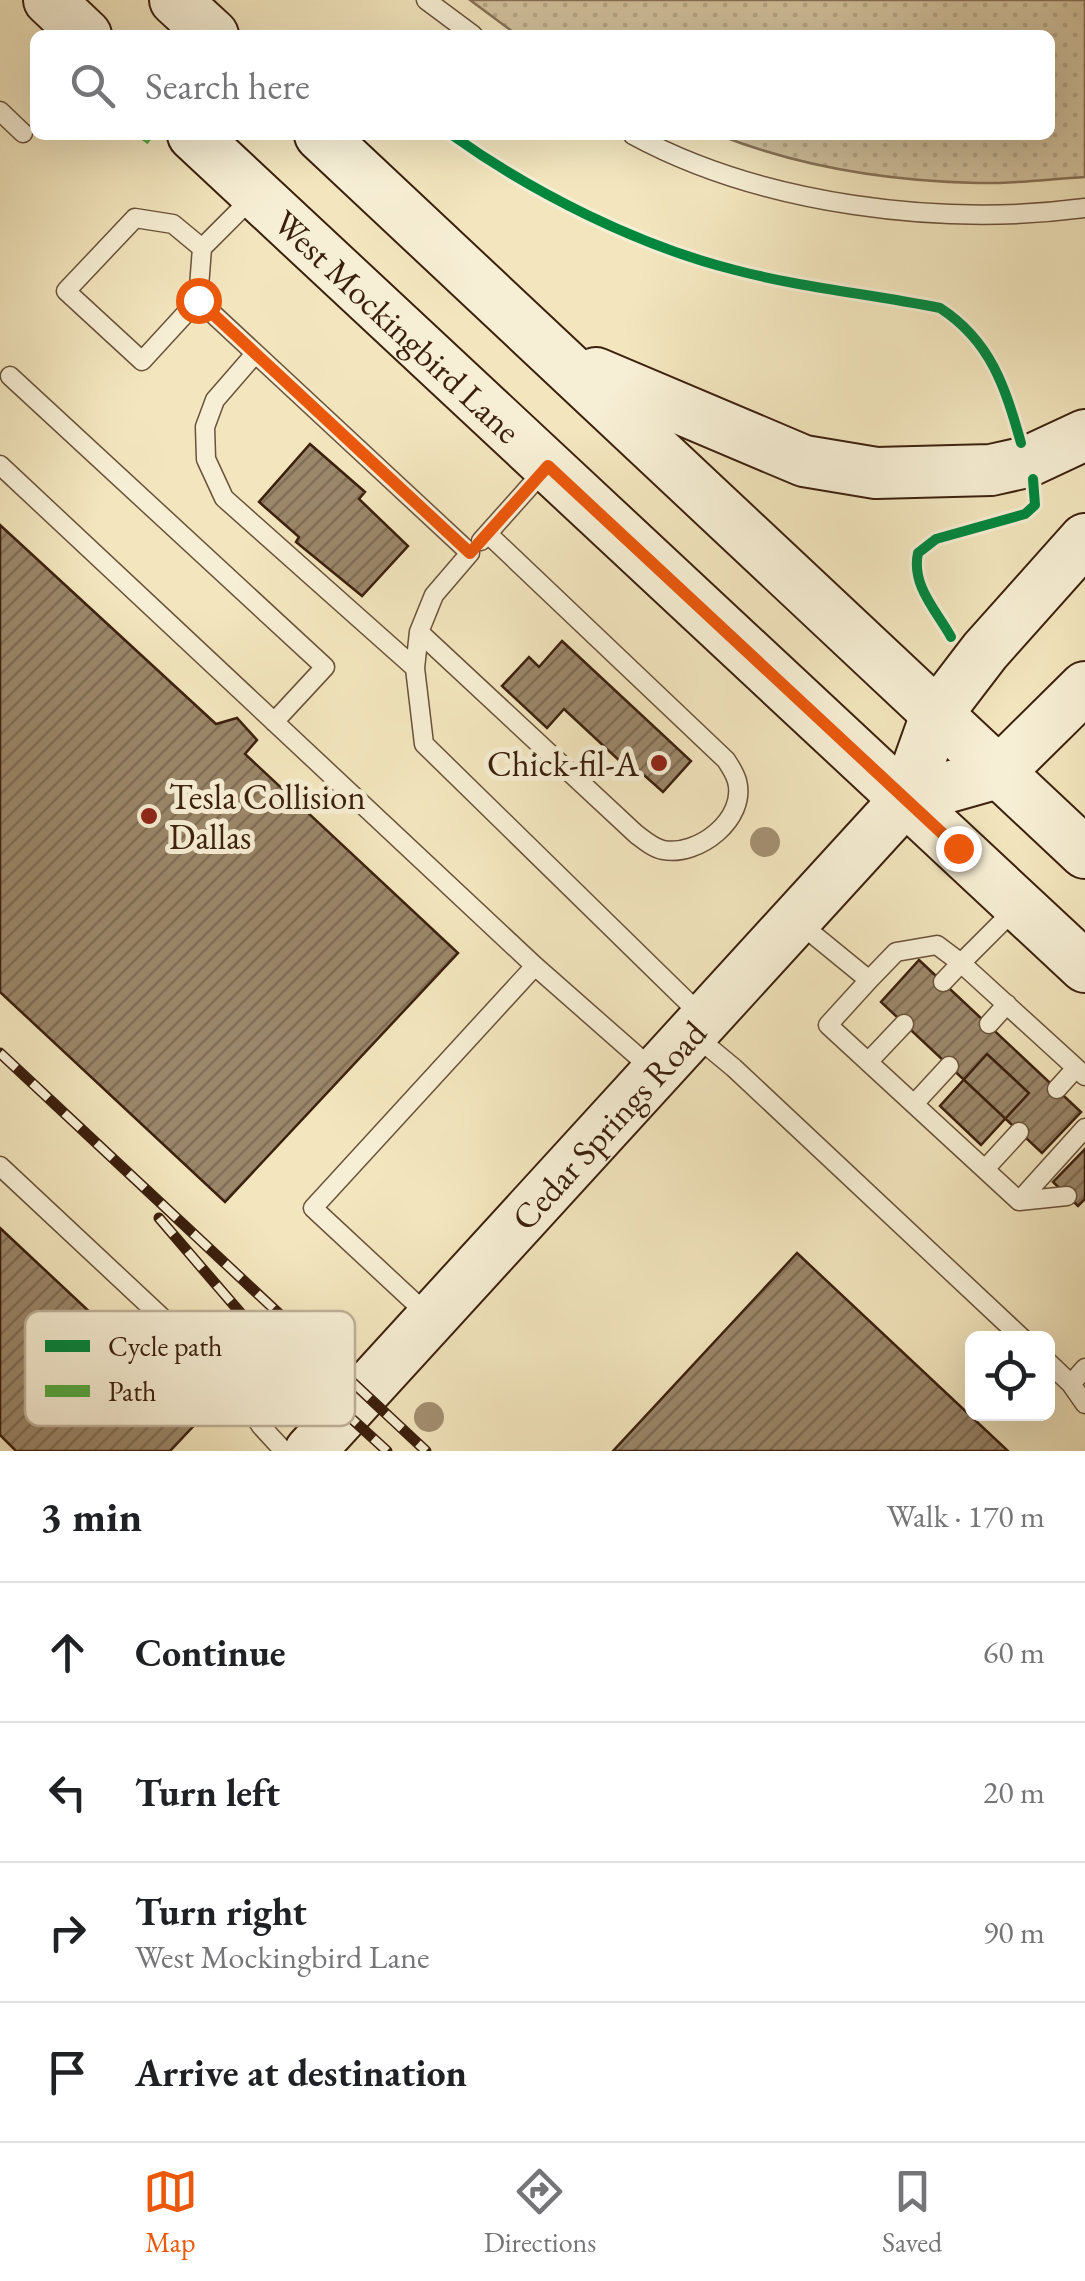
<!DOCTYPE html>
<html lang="en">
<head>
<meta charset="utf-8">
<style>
  :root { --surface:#fff; --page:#f6f6f6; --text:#202124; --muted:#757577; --line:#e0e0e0; --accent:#ea580c }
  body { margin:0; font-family:"EB Garamond",serif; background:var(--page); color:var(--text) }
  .controls { position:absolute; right:30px; bottom:30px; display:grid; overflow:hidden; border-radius:15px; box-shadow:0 10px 40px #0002 }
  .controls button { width:90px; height:90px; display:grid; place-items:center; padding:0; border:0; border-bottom:2px solid var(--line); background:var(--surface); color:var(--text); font:50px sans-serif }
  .stop { position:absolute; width:30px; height:30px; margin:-22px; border:8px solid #ea580c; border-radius:50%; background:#fff }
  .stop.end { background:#ea580c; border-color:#fff; box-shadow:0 2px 10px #0008 }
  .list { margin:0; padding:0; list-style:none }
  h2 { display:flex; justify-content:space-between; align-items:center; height:130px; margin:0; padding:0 40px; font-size:42px }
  h2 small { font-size:32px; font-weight:400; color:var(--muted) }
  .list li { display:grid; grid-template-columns:65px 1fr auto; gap:30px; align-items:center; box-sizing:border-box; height:140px; padding:0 40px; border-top:2px solid var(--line) }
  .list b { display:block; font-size:38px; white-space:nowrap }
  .list p { margin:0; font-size:32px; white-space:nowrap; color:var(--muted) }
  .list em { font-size:32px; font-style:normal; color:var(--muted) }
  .icon { flex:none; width:55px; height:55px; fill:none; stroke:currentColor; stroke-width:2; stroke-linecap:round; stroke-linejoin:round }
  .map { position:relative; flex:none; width:1085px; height:1451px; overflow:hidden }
  .search { position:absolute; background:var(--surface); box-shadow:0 10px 40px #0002; left:30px; right:30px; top:30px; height:110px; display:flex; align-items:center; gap:25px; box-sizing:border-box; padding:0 35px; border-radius:15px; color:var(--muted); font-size:38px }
  .sheet { height:690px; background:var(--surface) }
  nav { display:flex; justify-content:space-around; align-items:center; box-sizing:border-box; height:140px; border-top:2px solid var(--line); background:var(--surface); font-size:28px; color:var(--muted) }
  nav a { display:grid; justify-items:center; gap:5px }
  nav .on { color:var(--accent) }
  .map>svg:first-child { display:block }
</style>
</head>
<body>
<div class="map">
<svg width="1085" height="1451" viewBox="0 0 1085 1451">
  <defs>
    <pattern id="grass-dots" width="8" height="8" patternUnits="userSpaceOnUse" patternTransform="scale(2.5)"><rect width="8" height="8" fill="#d4c4a0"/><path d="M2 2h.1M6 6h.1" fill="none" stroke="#b7a889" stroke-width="1.8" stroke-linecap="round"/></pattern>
    <pattern id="building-hatch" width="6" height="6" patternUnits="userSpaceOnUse" patternTransform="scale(2.5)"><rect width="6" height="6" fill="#9b876a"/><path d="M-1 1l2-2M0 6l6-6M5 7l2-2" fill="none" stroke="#806e56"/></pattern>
  </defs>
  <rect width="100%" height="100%" fill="#f3e6be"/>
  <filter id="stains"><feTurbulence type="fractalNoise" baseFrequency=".002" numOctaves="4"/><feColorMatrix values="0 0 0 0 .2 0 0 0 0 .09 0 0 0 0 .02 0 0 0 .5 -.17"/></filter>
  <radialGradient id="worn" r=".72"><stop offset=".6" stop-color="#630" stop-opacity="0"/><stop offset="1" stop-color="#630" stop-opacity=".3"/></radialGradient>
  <path fill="url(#grass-dots)" stroke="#887257" stroke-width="2.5" d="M 470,0 L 1085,0 L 1085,177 C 1049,179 1012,184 977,183 C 890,181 800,167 719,135 L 1050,135 L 1050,35 L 517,35 Z"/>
  <path fill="url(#building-hatch)" stroke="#3c200e" stroke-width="2.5" d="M 310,444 L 365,492 L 359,499 L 408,546 L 362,596 L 296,542 L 299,537 L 259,502 Z
    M 0,525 L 216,724 L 237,718 L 257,740 L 245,754 L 458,953 L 225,1202 L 0,992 Z
    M 562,641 L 691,761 L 663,792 L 627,760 L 623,764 L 564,709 L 547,728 L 502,686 L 529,657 L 539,667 Z
    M 919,960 L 1081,1112 L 1042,1153 L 881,1002 Z
    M 987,1054 L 1029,1093 L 981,1145 L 940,1106 Z
    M 1085,1149 L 1085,1199 L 1078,1206 L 1053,1182 Z
    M 0,1228 L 202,1417 L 170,1451 L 16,1451 L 0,1435 Z
    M 797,1253 L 1008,1451 L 613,1451 Z"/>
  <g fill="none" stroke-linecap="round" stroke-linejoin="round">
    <g stroke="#6a523a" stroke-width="21">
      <path id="service" d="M 426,0 L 473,35
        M 0,111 L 23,133
        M 633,135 C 762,205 941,227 1085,208
        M 252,198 L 202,248 L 198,300 L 470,553 L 434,595 L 419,632 L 415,668 L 424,744 L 703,1017
        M 198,300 L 142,361 L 66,291 L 135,218 L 173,224 L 202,248
        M 255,354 L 215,400 L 205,427 L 206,459 L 224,498 L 415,668
        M 10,376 L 325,667 L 274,722
        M 0,465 L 535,966 L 652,1069
        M 481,541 L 547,467
        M 419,632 L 636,834 C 644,840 653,848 663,850 C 698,857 747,819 737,781 C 735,774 730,766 726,760 L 488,534
        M 798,922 L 869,980 L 896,952 L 937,945 L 961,963 L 1015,909
        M 869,980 L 828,1025 L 1019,1201 L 1085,1128
        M 943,982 L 961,963 L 1085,1076
        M 989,1024 L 1007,1004
        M 693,1034 L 734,1068 L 1022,1338
        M 868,1062 L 904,1024
        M 1057,1089 L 1076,1068
        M 914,1104 L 949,1066
        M 0,1166 L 232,1383 L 261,1426 L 284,1451
        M 985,1169 L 1019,1132
        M 1019,1201 L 1067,1196
        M 428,1315 L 313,1208 L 535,966
        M 1048,1362 L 1071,1384
        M 1085,1368 L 1071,1384 L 1085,1404"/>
    </g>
    <g stroke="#3c200e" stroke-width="54">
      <g id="secondary">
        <path d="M 49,0 L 86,35"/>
        <path d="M 175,0 L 213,35"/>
        <path id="s1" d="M 193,135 L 1085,967"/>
        <path d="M 320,135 L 1085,853"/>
        <path d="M 596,373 L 804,461 L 876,473 L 991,470 L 1027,462 L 1085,435"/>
        <path d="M 906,799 L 998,773 L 1085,687"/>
        <path id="s2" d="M 310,1451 L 906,799 L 936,715 L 985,651 L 1085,539"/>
      </g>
    </g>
    <use href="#service" stroke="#f7efd5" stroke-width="18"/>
    <use href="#secondary" stroke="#f7efd5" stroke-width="50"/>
    <g stroke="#3c200e" stroke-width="11">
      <path id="rail" d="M 0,1053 L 426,1451
        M 159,1218 L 256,1331 L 387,1451"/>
    </g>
    <use href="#rail" stroke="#f7efd5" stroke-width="8" stroke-dasharray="22" stroke-linecap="butt"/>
    <path stroke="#55aa41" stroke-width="8" stroke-dasharray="15 8" stroke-linecap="butt" d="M 142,135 L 150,141"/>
    <g stroke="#f7efd5" stroke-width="16">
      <path id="cycleway" d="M 452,135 C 533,193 639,246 735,270 C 803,288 872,294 940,308 C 991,341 1005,387 1021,443
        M 951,637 C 936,610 911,585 918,553 L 936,539 L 1025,514 L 1035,505 L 1033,479"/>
    </g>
    <use href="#cycleway" stroke="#00873e" stroke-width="10"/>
  </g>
  <g fill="#a39071">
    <circle cx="765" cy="842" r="15"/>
    <circle cx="429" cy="1417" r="15"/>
  </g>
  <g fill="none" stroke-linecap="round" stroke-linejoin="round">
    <path stroke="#ea580c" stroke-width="12" d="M 198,300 L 470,553 L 548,466 L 958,848"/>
  </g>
  <g fill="#8f2418" stroke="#f7efd5" stroke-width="4">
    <circle cx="659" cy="763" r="10"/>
    <circle cx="149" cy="816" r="10"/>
  </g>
  <g text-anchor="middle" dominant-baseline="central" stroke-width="10" stroke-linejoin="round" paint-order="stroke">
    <g font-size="35" fill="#3c200e" stroke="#f7efd5">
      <text stroke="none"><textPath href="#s1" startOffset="280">West Mockingbird Lane</textPath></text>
      <text stroke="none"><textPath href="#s2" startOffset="442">Cedar Springs Road</textPath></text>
    </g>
    <g font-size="35" fill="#3c200e" stroke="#f7efd5" text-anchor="end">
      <text x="639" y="763">Chick-fil-A</text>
      <text x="169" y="796" text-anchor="start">Tesla Collision<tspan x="169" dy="40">Dallas</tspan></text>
    </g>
  </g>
  <rect x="25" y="1311" width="330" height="115" rx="15" fill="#f7efd5" stroke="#bfb199" stroke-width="2.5"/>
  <rect x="45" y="1340" width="45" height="12" fill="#00873e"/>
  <rect x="45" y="1385" width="45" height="12" fill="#55aa41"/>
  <g font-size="28" fill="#3c200e">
    <text x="108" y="1356">Cycle path</text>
    <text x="108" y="1401">Path</text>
  </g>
  <rect width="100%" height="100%" filter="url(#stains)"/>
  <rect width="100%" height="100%" fill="url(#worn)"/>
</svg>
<div class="controls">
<button><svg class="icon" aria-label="locate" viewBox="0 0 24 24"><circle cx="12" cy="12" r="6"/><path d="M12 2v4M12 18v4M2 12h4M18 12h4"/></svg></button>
</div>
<div class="stop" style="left:198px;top:300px"></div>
<div class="stop end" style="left:958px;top:848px"></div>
<div class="search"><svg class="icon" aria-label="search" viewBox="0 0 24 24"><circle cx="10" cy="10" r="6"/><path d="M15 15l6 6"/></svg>Search here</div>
</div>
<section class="sheet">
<h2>3 min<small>Walk · 170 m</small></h2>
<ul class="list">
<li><svg class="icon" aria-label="ahead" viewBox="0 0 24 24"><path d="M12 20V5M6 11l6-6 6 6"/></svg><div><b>Continue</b></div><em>60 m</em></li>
<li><svg class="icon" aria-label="left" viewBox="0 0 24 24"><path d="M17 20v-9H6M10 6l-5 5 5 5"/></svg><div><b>Turn left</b></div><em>20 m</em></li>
<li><svg class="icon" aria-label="right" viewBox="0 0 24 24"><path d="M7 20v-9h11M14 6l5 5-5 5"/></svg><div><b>Turn right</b><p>West Mockingbird Lane</p></div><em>90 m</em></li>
<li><svg class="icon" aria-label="arrive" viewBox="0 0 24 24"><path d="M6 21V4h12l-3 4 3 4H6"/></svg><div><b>Arrive at destination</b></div></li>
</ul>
</section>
<nav>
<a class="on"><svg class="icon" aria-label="map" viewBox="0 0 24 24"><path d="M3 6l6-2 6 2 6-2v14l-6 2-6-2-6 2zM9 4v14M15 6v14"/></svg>Map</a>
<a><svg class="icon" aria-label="directions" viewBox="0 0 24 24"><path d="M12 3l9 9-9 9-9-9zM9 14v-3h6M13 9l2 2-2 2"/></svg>Directions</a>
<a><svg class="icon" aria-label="saved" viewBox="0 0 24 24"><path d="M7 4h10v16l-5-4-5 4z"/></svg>Saved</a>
</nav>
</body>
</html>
